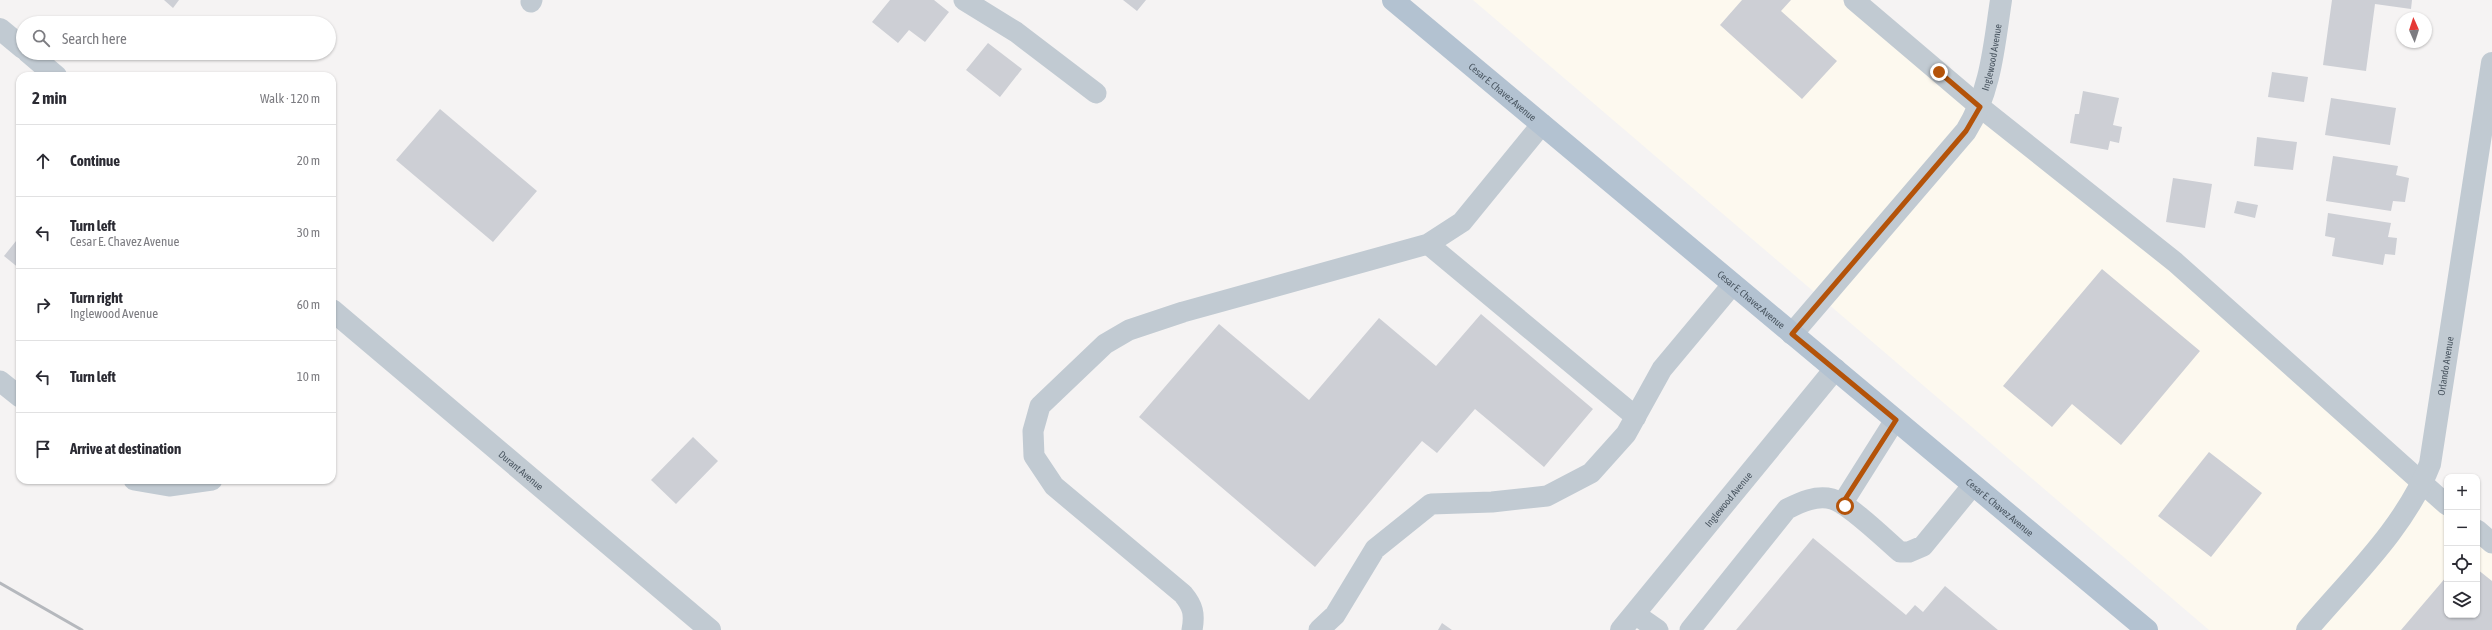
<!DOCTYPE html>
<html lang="en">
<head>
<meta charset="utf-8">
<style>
  :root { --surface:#fff; --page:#f2f2f3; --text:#2b2b33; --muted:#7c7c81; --line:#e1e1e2 }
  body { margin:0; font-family:"Asap Condensed",sans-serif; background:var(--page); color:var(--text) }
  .controls { position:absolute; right:12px; bottom:12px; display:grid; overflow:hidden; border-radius:8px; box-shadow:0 1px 3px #0004 }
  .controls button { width:36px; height:36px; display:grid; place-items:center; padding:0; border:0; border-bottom:1px solid var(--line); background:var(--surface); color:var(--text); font:20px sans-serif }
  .compass { position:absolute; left:2396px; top:12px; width:36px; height:36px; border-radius:50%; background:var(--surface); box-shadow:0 1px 3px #0004; rotate:357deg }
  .stop { position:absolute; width:12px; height:12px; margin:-9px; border:3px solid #b45309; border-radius:50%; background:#fff }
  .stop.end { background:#b45309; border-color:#fff; box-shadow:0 1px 4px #0008 }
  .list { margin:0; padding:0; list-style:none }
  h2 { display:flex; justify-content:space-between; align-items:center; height:52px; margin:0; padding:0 16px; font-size:17px }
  h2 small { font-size:13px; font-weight:400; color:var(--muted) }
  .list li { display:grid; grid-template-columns:26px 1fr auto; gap:12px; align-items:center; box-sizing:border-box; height:72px; padding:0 16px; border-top:1px solid var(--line) }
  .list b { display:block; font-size:15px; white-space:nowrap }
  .list p { margin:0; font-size:13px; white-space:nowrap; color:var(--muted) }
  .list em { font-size:13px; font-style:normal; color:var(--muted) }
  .icon { flex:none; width:22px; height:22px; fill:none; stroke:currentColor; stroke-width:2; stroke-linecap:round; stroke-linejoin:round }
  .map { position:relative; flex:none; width:2492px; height:630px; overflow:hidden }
  .search { position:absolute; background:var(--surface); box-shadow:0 1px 3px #0004; left:16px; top:16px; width:320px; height:44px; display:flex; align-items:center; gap:10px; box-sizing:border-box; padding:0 14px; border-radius:22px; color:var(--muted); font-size:15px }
  .panel { position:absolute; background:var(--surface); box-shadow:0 1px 3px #0004; left:16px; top:72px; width:320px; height:412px; border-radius:12px }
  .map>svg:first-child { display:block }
</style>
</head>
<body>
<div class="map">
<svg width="2492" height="630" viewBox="0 0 2492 630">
  <rect width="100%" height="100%" fill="#f5f3f3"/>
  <path fill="#fdf9ef" d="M 1473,0 L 1860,0 L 2447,497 L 2447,615 L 2477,615 L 2477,523 L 2492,535 L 2492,630 L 2209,630 Z"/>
  <path fill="#cdcfd5" d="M 164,0 L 179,0 L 173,8 Z
    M 890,0 L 934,0 L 949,12 L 925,42 L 909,30 L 898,43 L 872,22 Z
    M 1123,0 L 1146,0 L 1137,11 Z
    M 1742,0 L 1791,0 L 1781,11 L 1837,61 L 1802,99 L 1720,25 Z
    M 2332,0 L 2412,0 L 2411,9 L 2375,4 L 2366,71 L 2323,65 Z
    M 988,43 L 1022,69 L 1000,97 L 966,70 Z
    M 2272,72 L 2308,77 L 2304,102 L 2268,97 Z
    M 2083,91 L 2119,98 L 2113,125 L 2122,127 L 2119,143 L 2110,141 L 2108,150 L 2070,143 L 2075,114 L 2079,114 Z
    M 2331,98 L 2396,108 L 2390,145 L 2325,135 Z
    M 440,109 L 537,191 L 493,242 L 396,160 Z
    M 2257,137 L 2297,142 L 2293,170 L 2254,166 Z
    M 2333,156 L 2398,166 L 2396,175 L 2409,178 L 2405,202 L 2393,201 L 2391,211 L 2326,201 Z
    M 2173,178 L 2212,184 L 2205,228 L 2166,222 Z
    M 2237,201 L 2258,205 L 2255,218 L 2234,213 Z
    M 2328,213 L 2391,223 L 2388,237 L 2397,238 L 2395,255 L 2385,254 L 2383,265 L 2332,256 L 2335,238 L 2325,236 Z
    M 20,236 L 20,269 L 4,256 Z
    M 2102,269 L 2200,351 L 2121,445 L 2072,404 L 2052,427 L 2003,386 Z
    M 1481,314 L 1593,409 L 1544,467 L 1475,409 L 1437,453 L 1422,441 L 1315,567 L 1139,417 L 1219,324 L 1309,400 L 1379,318 L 1436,366 Z
    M 693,437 L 718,461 L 676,504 L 651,480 Z
    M 2209,452 L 2262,493 L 2211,557 L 2158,516 Z
    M 1813,538 L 1906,615 L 1915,605 L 1923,612 L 1945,586 L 1998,630 L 1736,630 Z
    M 2477,569 L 2492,581 L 2492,630 L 2401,630 L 2447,576 L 2447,615 L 2477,615 Z
    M 1442,623 L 1452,630 L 1438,630 Z"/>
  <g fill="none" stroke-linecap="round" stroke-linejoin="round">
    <path stroke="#c1cad2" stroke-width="21" d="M 964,0 L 1016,32 L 1096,93
      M 1854,0 L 1980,107 L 2175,262 L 2447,505
      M 531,2 L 532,0
      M 1428,244 L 1636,417
      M 0,381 L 20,397
      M 134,480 L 169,486 L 212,480
      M 1842,504 L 1895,420
      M 2477,530 L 2492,543
      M 1635,614 L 1658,630
      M 1192,630 C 1195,614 1193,606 1183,594 L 1054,486 L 1034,456 L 1033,431 L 1040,406 L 1105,344 L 1129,330 L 1183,312 L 1428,244 L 1462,222 L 1542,124
      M 1319,630 L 1335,615 L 1375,549 L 1431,504 L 1492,502 L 1547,496 L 1591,473 L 1626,434 L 1662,369 L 1733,284
      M 1690,630 L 1787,509 C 1801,502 1816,495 1832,499 C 1848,503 1886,540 1900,552 L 1909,552 L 1923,546 L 1973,485"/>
    <g stroke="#c1cad2" stroke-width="22">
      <path d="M 0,29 L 23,48"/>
      <path d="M 29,53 L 56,76"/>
      <path id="s1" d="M 332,310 L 710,630"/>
      <path id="s2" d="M 1792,334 L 1966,131 C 1991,91 1994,46 2001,0"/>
      <path id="s3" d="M 1621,630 L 1835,369"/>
      <path id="s4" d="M 2307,630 C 2351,578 2405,528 2430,464 L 2492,63"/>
    </g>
    <path stroke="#b3c2d1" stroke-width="22" id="s5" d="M 1393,0 L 2147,630"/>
    <path stroke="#b5b8bd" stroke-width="3" d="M 0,583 L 82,630"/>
  </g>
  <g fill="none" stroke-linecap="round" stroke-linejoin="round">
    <path stroke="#b45309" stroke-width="5" d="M 1845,506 L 1842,504 L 1896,420 L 1792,334 L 1966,131 L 1980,107 L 1939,72"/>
  </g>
  <g text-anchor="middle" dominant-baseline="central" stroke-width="4" stroke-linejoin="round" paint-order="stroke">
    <g font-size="10" fill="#4a5661" stroke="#fff">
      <text stroke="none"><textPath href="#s2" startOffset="346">Inglewood Avenue</textPath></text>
      <text stroke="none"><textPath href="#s5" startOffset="143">Cesar E. Chavez Avenue</textPath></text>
      <text stroke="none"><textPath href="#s5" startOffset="467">Cesar E. Chavez Avenue</textPath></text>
      <text stroke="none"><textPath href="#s4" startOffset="307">Orlando Avenue</textPath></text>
      <text stroke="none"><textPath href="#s1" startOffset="248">Durant Avenue</textPath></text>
      <text stroke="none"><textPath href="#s3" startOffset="169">Inglewood Avenue</textPath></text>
      <text stroke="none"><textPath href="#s5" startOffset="791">Cesar E. Chavez Avenue</textPath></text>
    </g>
  </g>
</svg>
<div class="controls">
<button>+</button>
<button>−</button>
<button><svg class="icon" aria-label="locate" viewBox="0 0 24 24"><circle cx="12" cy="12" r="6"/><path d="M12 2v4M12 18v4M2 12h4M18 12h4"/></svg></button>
<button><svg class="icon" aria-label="layers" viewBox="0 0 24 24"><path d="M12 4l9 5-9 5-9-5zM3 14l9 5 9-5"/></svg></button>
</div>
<svg class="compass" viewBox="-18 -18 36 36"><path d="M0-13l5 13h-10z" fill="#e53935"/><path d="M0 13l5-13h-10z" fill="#7c7c81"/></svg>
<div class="stop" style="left:1845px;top:506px"></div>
<div class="stop end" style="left:1939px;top:72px"></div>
<div class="search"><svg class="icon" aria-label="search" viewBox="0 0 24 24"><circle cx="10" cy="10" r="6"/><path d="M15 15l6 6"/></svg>Search here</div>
<section class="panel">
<h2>2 min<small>Walk · 120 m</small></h2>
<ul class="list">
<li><svg class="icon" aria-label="ahead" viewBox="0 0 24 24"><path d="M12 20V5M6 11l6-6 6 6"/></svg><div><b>Continue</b></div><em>20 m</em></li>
<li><svg class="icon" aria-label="left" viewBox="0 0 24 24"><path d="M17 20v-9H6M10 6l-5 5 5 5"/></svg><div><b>Turn left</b><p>Cesar E. Chavez Avenue</p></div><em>30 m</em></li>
<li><svg class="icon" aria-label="right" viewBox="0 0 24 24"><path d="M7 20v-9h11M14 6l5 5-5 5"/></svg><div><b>Turn right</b><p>Inglewood Avenue</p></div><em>60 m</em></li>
<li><svg class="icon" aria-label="left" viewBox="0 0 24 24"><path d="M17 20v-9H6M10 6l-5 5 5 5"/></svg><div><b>Turn left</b></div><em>10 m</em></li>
<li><svg class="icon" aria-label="arrive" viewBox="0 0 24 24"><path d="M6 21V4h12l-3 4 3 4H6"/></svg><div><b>Arrive at destination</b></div></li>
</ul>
</section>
</div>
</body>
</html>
